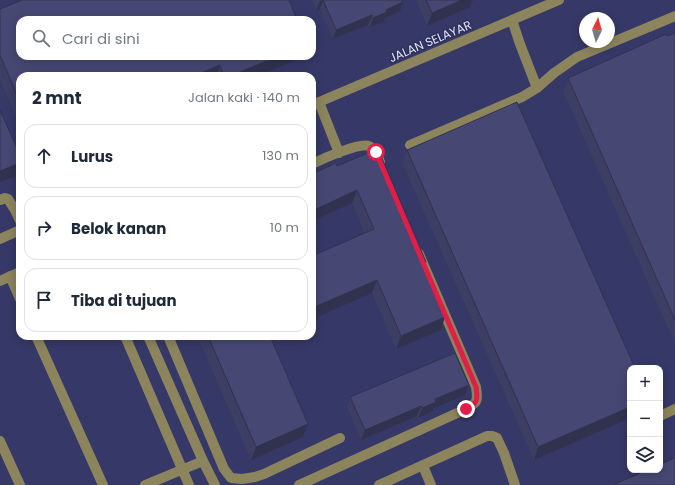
<!DOCTYPE html>
<html lang="id">
<head>
<meta charset="utf-8">
<style>
  :root { --surface:#fff; --page:#f2f2f3; --text:#1f2937; --muted:#747a83; --line:#e0e1e3 }
  body { margin:0; font-family:Poppins,sans-serif; background:var(--page); color:var(--text) }
  .controls { position:absolute; right:12px; bottom:12px; display:grid; overflow:hidden; border-radius:8px; box-shadow:0 2px 10px #0003 }
  .controls button { width:36px; height:36px; display:grid; place-items:center; padding:0; border:0; border-bottom:1px solid var(--line); background:var(--surface); color:var(--text); font:20px sans-serif }
  .compass { position:absolute; left:579px; top:12px; width:36px; height:36px; border-radius:50%; background:var(--surface); box-shadow:0 2px 10px #0003; rotate:5deg }
  .stop { position:absolute; width:12px; height:12px; margin:-9px; border:3px solid #e11d48; border-radius:50%; background:#fff }
  .stop.end { background:#e11d48; border-color:#fff; box-shadow:0 1px 4px #0008 }
  .list { margin:0; padding:0; list-style:none }
  h2 { display:flex; justify-content:space-between; align-items:center; height:52px; margin:0; padding:0 16px; font-size:17px }
  h2 small { font-size:13px; font-weight:400; color:var(--muted) }
  .list li { display:grid; grid-template-columns:26px 1fr auto; gap:12px; align-items:center; box-sizing:border-box; height:64px; margin:0 8px 8px; padding:0 8px; border:1px solid var(--line); border-radius:12px }
  .list b { display:block; font-size:15px; white-space:nowrap }
  .list em { font-size:13px; font-style:normal; color:var(--muted) }
  .icon { flex:none; width:22px; height:22px; fill:none; stroke:currentColor; stroke-width:2; stroke-linecap:round; stroke-linejoin:round }
  .map { position:relative; flex:none; width:675px; height:485px; overflow:hidden }
  .search { position:absolute; background:var(--surface); box-shadow:0 2px 10px #0003; left:16px; top:16px; width:300px; height:44px; display:flex; align-items:center; gap:10px; box-sizing:border-box; padding:0 14px; border-radius:12px; color:var(--muted); font-size:15px }
  .panel { position:absolute; background:var(--surface); box-shadow:0 2px 10px #0003; left:16px; top:72px; width:300px; height:268px; border-radius:12px }
  .map>svg:first-child { display:block }
</style>
</head>
<body>
<div class="map">
<svg width="675" height="485" viewBox="0 0 675 485">
  <rect width="100%" height="100%" fill="#2f3059"/>
  <path fill="#363867" fill-rule="evenodd" d="M 0,0 L 675,0 L 675,485 L 0,485 ZM 585,18 L 609,18 L 609,42 L 585,42 ZM 20,20 L 312,20 L 312,56 L 20,56 ZM 20,76 L 312,76 L 312,336 L 20,336 ZM 630,368 L 660,368 L 660,470 L 630,470 Z"/>
  <g fill="none" stroke-linecap="round" stroke-linejoin="round">
    <path stroke="#8b845d" stroke-width="10" d="M 512,20 L 520,44 L 537,88
      M 319,102 L 339,153
      M 312,105 L 559,0
      M 410,145 L 522,97 L 537,88 L 554,73 L 577,57 L 675,16
      M 312,164 C 322,159 360,142 369,146 C 375,149 378,156 380,162
      M 0,200 L 5,198 L 8,199 L 15,210 L 20,221
      M 0,239 L 20,230
      M 10,276 L 20,299
      M 0,281 L 20,272
      M 36,336 L 103,485
      M 125,336 L 189,485
      M 148,336 L 203,461 L 215,485
      M 168,336 L 224,469 L 231,478 L 242,479 L 255,477 L 264,474 L 340,438
      M 660,416 L 675,409
      M 0,441 L 20,485
      M 423,466 L 431,485
      M 145,485 L 203,461
      M 299,485 L 466,409 C 478,403 478,400 476,387 L 419,254
      M 379,485 L 487,436 L 492,436 L 497,438 L 504,453 L 515,485"/>
  </g>
  <path fill="#3c3e63" d="M 312,0 L 402,0 L 400,11 L 385,18 L 384,22 L 370,27 L 368,25 L 333,39 L 320,9 L 316,11 Z
    M 416,0 L 473,0 L 470,7 L 427,26 Z
    M 0,9 L 302,58 L 257,76 L 20,76 L 20,126 L 0,80 Z
    M 675,33 L 675,344 L 563,91 L 568,78 Z
    M 407,150 L 630,368 L 630,418 L 534,460 L 402,163 Z
    M 337,166 L 424,267 L 441,330 L 396,349 L 372,293 L 312,319 L 312,256 L 365,233 L 352,203 L 312,221 L 312,174 Z
    M 197,336 L 270,336 L 308,424 L 303,437 L 251,460 Z
    M 465,395 L 434,408 L 433,411 L 418,418 L 417,416 L 361,440 L 347,407 L 350,397 Z"/>
  <path fill="#313250" d="M 323,0 L 320,9 L 316,11 L 320,1 Z
    M 462,0 L 473,0 L 470,7 L 427,26 L 432,13 Z
    M 403,2 L 400,11 L 385,18 L 384,22 L 370,27 L 373,18 L 386,10 Z
    M 372,15 L 368,25 L 333,39 L 336,30 Z
    M 279,56 L 303,56 L 302,58 L 257,76 L 230,76 Z
    M 220,65 L 216,76 L 194,76 Z
    M 20,163 L 20,169 L 18,175 L 0,182 L 0,171 Z
    M 357,190 L 352,203 L 312,221 L 312,211 Z
    M 426,262 L 421,274 L 422,263 Z
    M 377,280 L 372,293 L 312,319 L 312,308 Z
    M 445,317 L 441,330 L 396,349 L 401,336 Z
    M 469,385 L 465,395 L 434,408 L 433,411 L 418,418 L 422,408 L 435,399 Z
    M 421,406 L 417,416 L 361,440 L 365,430 Z
    M 630,407 L 630,418 L 534,460 L 538,447 Z
    M 308,424 L 303,437 L 251,460 L 256,447 Z"/>
  <path fill="#464873" stroke="#313250" d="M 22,0 L 289,0 L 297,20 L 20,20 L 20,56 L 279,56 L 230,76 L 224,76 L 220,65 L 194,76 L 20,76 L 20,102 L 0,55 L 0,9 Z
    M 323,0 L 402,0 L 403,2 L 386,10 L 387,12 L 373,18 L 372,15 L 336,30 Z
    M 426,0 L 462,0 L 432,13 Z
    M 675,33 L 675,320 L 568,78 L 666,34 L 667,36 Z
    M 517,102 L 635,368 L 630,368 L 630,407 L 538,447 L 407,150 Z
    M 0,110 L 20,155 L 20,163 L 0,171 Z
    M 378,149 L 426,262 L 422,263 L 445,317 L 401,336 L 377,280 L 312,308 L 312,256 L 374,229 L 357,190 L 312,211 L 312,174 L 336,163 L 337,166 Z
    M 208,336 L 270,336 L 308,424 L 256,447 Z
    M 455,353 L 469,385 L 435,399 L 436,402 L 422,408 L 421,406 L 365,430 L 350,397 Z
    M 675,458 L 675,485 L 613,485 L 647,470 L 660,470 L 660,464 Z"/>
  <g fill="none" stroke-linecap="round" stroke-linejoin="round">
    <path stroke="#e11d48" stroke-width="5" d="M 376,152 L 476,387 C 478,400 478,403 466,409"/>
  </g>
  <g text-anchor="middle" dominant-baseline="central" stroke-width="3" stroke-linejoin="round" paint-order="stroke">
    <g font-size="12" fill="#e0e3fd" stroke="#2f3059">
      <text transform="translate(430 41) rotate(-23)">JALAN SELAYAR</text>
    </g>
  </g>
</svg>
<div class="controls">
<button>+</button>
<button>−</button>
<button><svg class="icon" aria-label="layers" viewBox="0 0 24 24"><path d="M12 4l9 5-9 5-9-5zM3 14l9 5 9-5"/></svg></button>
</div>
<svg class="compass" viewBox="-18 -18 36 36"><path d="M0-13l5 13h-10z" fill="#e53935"/><path d="M0 13l5-13h-10z" fill="#747a83"/></svg>
<div class="stop" style="left:376px;top:152px"></div>
<div class="stop end" style="left:466px;top:409px"></div>
<div class="search"><svg class="icon" aria-label="search" viewBox="0 0 24 24"><circle cx="10" cy="10" r="6"/><path d="M15 15l6 6"/></svg>Cari di sini</div>
<section class="panel">
<h2>2 mnt<small>Jalan kaki · 140 m</small></h2>
<ul class="list">
<li><svg class="icon" aria-label="ahead" viewBox="0 0 24 24"><path d="M12 20V5M6 11l6-6 6 6"/></svg><div><b>Lurus</b></div><em>130 m</em></li>
<li><svg class="icon" aria-label="right" viewBox="0 0 24 24"><path d="M7 20v-9h11M14 6l5 5-5 5"/></svg><div><b>Belok kanan</b></div><em>10 m</em></li>
<li><svg class="icon" aria-label="arrive" viewBox="0 0 24 24"><path d="M6 21V4h12l-3 4 3 4H6"/></svg><div><b>Tiba di tujuan</b></div></li>
</ul>
</section>
</div>
</body>
</html>
